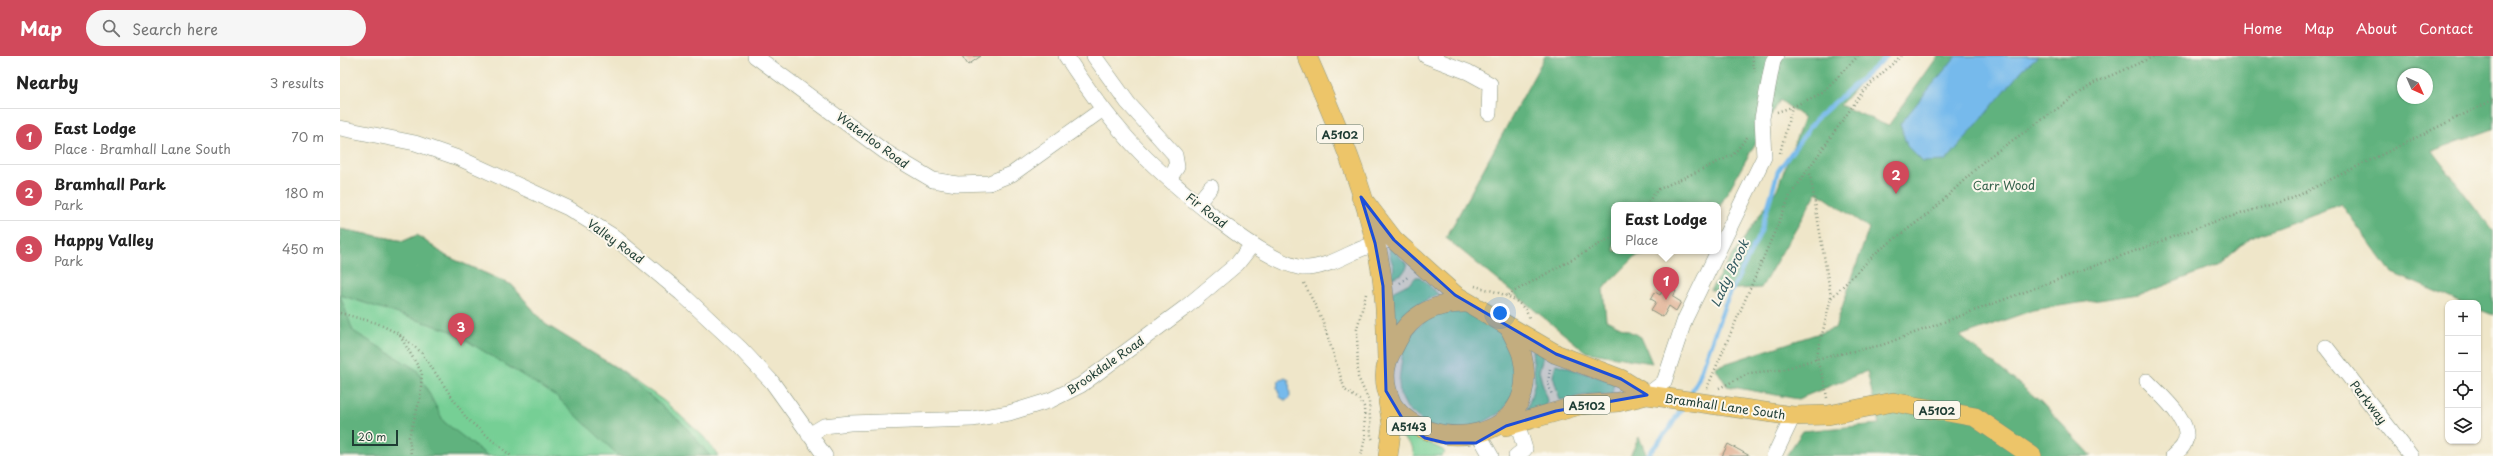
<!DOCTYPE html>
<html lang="en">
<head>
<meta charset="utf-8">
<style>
  :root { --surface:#fff; --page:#f6f6f6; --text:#222; --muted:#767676; --line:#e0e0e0; --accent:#d1495b }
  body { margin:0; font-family:"Playpen Sans",sans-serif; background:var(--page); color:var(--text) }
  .controls { position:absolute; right:12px; bottom:12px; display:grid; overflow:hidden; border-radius:8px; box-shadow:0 1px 3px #0004 }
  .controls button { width:36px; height:36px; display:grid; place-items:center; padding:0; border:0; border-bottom:1px solid var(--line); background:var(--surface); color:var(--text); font:20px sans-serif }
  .compass { position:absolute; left:2057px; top:12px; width:36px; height:36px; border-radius:50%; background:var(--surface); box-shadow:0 1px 3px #0004; rotate:135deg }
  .scale { position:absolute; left:12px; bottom:10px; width:46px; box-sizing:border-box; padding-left:4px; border:2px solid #1f3d34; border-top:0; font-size:11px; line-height:14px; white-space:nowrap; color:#1f3d34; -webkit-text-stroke:3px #fbf7ec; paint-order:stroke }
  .you { position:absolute; left:1160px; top:257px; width:14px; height:14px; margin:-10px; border:3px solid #fff; border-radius:50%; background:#1a73e8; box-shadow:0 0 0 6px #1a73e833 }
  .badge { display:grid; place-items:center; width:26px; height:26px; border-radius:50%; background:var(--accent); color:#fff; font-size:13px; font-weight:700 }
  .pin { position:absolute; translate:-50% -33px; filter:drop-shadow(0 1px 2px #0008) }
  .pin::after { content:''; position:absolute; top:21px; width:14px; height:12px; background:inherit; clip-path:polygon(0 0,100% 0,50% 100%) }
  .popup { position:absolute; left:1271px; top:146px; width:110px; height:52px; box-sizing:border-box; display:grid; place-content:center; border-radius:8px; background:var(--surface); filter:drop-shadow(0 1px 3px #0005); font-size:13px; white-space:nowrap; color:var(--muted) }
  .popup b { font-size:15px; color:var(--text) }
  .popup::after { content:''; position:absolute; left:50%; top:100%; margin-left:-8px; border:8px solid transparent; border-top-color:var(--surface) }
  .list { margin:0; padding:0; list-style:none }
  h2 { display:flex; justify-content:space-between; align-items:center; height:52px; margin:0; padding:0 16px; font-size:17px }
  h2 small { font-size:13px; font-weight:400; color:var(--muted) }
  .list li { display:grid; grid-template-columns:26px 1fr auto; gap:12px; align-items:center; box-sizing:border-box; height:56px; padding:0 16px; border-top:1px solid var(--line) }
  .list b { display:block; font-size:15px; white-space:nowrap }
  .list p { margin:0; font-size:13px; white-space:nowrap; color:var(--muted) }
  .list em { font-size:13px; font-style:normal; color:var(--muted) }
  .icon { flex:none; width:22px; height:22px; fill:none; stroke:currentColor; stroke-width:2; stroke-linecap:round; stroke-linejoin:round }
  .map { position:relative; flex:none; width:2153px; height:400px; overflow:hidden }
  header { display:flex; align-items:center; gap:24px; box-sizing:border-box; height:56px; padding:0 20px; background:var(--accent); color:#fff }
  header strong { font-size:19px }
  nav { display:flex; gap:22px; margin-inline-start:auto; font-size:14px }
  .search { width:280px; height:36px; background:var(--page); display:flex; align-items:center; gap:10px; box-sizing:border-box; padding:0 14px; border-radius:22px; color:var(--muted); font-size:15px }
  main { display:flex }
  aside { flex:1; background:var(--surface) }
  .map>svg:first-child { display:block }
</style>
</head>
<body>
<header>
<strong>Map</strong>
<div class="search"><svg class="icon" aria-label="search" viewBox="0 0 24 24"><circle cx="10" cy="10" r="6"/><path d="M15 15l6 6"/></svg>Search here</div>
<nav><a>Home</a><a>Map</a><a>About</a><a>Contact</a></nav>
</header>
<main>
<aside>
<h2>Nearby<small>3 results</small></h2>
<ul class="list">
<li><span class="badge">1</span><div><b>East Lodge</b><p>Place · Bramhall Lane South</p></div><em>70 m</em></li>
<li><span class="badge">2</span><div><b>Bramhall Park</b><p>Park</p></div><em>180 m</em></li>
<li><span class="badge">3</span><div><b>Happy Valley</b><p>Park</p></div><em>450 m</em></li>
</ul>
</aside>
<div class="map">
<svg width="2153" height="400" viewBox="0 0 2153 400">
  <rect width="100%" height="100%" fill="#fbf7ec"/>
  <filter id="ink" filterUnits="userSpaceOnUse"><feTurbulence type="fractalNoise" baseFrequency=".025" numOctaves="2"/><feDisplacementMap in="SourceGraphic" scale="8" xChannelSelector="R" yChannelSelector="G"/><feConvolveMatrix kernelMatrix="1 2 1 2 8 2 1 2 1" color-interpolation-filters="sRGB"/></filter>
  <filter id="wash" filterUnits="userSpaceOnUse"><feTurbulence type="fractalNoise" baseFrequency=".012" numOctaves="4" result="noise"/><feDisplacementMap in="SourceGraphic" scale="16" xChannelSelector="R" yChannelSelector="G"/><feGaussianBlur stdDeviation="0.9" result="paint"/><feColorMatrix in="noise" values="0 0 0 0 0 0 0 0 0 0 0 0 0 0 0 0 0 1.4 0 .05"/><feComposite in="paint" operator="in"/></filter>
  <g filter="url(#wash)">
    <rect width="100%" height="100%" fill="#efe6c9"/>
    <path fill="#76cf95" stroke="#4a8664" d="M 0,173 L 64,185 L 77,179 L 106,200 L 172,229 L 205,268 L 277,312 L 324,345 L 363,380 L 379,400 L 0,400 Z
      M 1050,191 L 1067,208 L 1067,211 L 1062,218 L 1051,222 L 1054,212 L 1049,197 Z
      M 1076,221 L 1080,221 L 1098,238 L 1070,253 L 1054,271 L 1052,236 L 1070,227 Z
      M 1126,255 L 1154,271 L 1172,287 L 1178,330 L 1163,355 L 1125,377 L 1093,374 L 1067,352 L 1060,338 L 1059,326 L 1063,293 L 1067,281 L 1092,258 Z
      M 1192,294 L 1204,298 L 1199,315 L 1207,345 L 1205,350 L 1187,355 L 1195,326 Z
      M 1216,308 L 1274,326 L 1272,339 L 1253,338 L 1220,344 L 1213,320 Z
      M 1064,375 L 1103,394 L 1105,397 L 1102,400 L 1074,400 L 1072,390 L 1061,380 L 1061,376 Z"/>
    <path fill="#60b27e" stroke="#407859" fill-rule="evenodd" d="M 1205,0 L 1544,0 L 1500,49 L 1548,70 L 1598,0 L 2153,0 L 2153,73 L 2092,95 L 2153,175 L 2153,259 L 2138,253 L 2138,247 L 2123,247 L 2052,217 L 2001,148 L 1910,182 L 1879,209 L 1805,237 L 1693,254 L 1620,280 L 1701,346 L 1752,400 L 1446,400 L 1463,375 L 1539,368 L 1527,315 L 1458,343 L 1387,330 L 1375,311 L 1495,272 L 1529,172 L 1477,136 L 1421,232 L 1370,234 L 1437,133 L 1464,62 L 1440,44 L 1378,153 L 1378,149 L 1274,149 L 1274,195 L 1321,195 L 1295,201 L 1263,233 L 1266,264 L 1301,281 L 1312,307 L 1246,296 L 1106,182 ZM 2063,18 L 2087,18 L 2087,42 L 2063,42 Z
      M 0,173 L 64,185 L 77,179 L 106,200 L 172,229 L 205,268 L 277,312 L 343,368 L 370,400 L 279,400 L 216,340 L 111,275 L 0,239 L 13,275 L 77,314 L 104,366 L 148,400 L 0,400 Z
      M 1299,381 L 1307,400 L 1290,400 Z"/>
    <path fill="#76baec" stroke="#4a7c90" d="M 1616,0 L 1698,0 L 1683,13 L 1606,105 L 1583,106 L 1567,90 L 1560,68 Z
      M 945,322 L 949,324 L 950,341 L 946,345 L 940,341 L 937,331 L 939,325 Z"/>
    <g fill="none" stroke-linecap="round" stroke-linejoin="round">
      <path stroke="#76baec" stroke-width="4.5" d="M 1349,340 L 1358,324 L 1385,248 L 1421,175 L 1438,115 L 1476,63 L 1547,0
        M 1307,400 L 1329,373 L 1343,350"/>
    </g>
    <g id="blocks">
      <path fill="#e1b194" d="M 622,0 L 641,0 L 628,9 Z
        M 1326,229 L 1336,235 L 1333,241 L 1341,246 L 1336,255 L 1329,250 L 1323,261 L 1311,254 L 1316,246 L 1311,243 L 1315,236 L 1320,239 Z
        M 1388,388 L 1410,400 L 1382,400 Z"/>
    </g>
  </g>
  <g filter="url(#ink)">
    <use href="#blocks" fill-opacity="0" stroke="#87927e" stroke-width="1"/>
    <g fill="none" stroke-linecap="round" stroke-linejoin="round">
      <g stroke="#87927e" stroke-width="16">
        <path id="minor" d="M 415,0 L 544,95 L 593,124 L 617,128 L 649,127 L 672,118 L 763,53
          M 726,0 C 748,34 772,67 800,96 C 827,124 931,215 968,212 C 996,210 1019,189 1046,185
          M 754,0 L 788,47 L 835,99 L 837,111 L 829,123
          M 1086,0 L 1128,16 L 1150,28 L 1149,57
          M 0,72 L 75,87 L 121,103 L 228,152 L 273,180 L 341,237 L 400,292 L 432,326 L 485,400
          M 858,147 L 871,131
          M 1986,291 L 2071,400
          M 1807,325 C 1820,339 1855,367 1844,388 C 1842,393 1836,397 1833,400
          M 1307,339 L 1324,326 L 1345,263 L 1424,101 L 1422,62 L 1433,5 L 1436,0
          M 469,379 L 484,370 L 510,367 L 632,363 L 669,357 L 711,344 L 741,329 L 846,251 L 897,208 L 912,189
          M 1142,384 L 1151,400
          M 1176,400 L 1185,393 L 1177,367
          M 1434,400 L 1453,360"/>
      </g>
      <g stroke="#87927e" stroke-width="20">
        <path id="major" d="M 967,0 C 997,68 1035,156 1043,230 C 1046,254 1046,279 1047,303
          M 1021,141 L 1054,184 L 1115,239 L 1216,298 L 1281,323 L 1307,339
          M 1128,247 C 1098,246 1071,257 1057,285 C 1054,292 1049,299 1047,307 C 1043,321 1046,335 1052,348 C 1086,400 1204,389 1182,299 C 1179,289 1173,280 1169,271
          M 1166,370 L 1240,349 L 1278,346 L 1307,339 L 1453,360 L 1488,359 L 1553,346 L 1635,361 L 1692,400
          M 1048,400 L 1052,369 L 1048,346"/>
      </g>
      <path stroke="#87927e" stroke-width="2.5" stroke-dasharray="1 3" stroke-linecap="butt" d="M 1412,0 L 1415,16
        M 1437,56 L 1452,51
        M 1440,97 L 1452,51 L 1482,37 L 1518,0
        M 1306,149 L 1317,134 L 1393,99 L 1408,80
        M 964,227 L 982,263 L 1005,334 L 1020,344 L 1024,351 L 1025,382 L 1021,400
        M 1060,227 L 1069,220
        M 1135,230 C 1155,236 1182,240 1189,262
        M 1026,238 L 1017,273 L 1018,321 L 1029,345 L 1031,380 L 1033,384
        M 1168,239 L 1274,180
        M 1491,241 L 1469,112 L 1524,34 L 1561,0
        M 0,257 L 37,267 L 59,278 L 81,296 L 127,363 L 171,400
        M 60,280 L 82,317 L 80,343 L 69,381 L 71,400
        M 1210,313 L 1208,327 L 1212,339
        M 1367,332 L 1450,140 L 1469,112
        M 1379,332 L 1410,317 L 1441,314 L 1476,303 L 1542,289 L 1870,167 L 1953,142 L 2153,44
        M 1487,342 L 1484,324 L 1476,303 L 1491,242 L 1537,196 L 1592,155 L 1646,103 L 1754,27 L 1815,0"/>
      <use href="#minor" stroke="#fff" stroke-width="15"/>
      <use href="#major" stroke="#edc569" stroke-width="19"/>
    </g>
  </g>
  <path fill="#1d4ed8" fill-opacity="0.2" stroke="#1d4ed8" stroke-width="3" stroke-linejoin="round" d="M 1021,141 L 1054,184 L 1115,239 L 1216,298 L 1281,323 L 1307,339 L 1216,355 L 1166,370 L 1136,387 L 1106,387 L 1085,382 L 1065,367 L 1046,335 L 1043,230 L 1035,187 Z"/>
  <g text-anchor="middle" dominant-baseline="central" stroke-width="4" stroke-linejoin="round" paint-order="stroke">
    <g fill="#fbf7ec" stroke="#61756b" stroke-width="1">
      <rect x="977" y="69" width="46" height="18" rx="3"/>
      <rect x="1224" y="340" width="46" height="18" rx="3"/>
      <rect x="1574" y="345" width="46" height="18" rx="3"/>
      <rect x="1047" y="361" width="44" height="18" rx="3"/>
    </g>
    <g font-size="11" font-weight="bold" fill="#1f3d34">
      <text x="1000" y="78">A5102</text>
      <text x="1247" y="349">A5102</text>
      <text x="1597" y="354">A5102</text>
      <text x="1069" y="370">A5143</text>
    </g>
    <g font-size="12" fill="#1f3d34" stroke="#fbf7ec">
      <text transform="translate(533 84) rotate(36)">Waterloo Road</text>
      <text transform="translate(867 154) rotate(38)">Fir Road</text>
      <text transform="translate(276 185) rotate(36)">Valley Road</text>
      <text transform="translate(765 309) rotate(-35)">Brookdale Road</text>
      <text transform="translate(2029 346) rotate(52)">Parkway</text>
      <text transform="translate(1385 350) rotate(8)">Bramhall Lane South</text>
    </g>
    <g font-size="12" fill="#35624c" stroke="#fbf7ec">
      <text x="1664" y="129">Carr Wood</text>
    </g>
    <g font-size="13" font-style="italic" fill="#355c62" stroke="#fbf7ec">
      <text transform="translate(1389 217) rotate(-65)">Lady Brook</text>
    </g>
  </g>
</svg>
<div class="controls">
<button>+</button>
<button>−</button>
<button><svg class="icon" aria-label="locate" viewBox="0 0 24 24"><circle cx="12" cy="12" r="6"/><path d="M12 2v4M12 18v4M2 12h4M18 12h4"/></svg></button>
<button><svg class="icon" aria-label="layers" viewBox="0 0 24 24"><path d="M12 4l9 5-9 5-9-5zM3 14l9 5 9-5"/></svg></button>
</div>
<svg class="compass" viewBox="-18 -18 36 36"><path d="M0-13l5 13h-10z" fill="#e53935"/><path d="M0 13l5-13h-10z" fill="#767676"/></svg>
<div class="scale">20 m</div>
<div class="you"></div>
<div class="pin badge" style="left:1326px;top:244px">1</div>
<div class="popup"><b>East Lodge</b>Place</div>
<div class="pin badge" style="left:1556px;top:138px">2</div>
<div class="pin badge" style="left:121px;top:290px">3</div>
</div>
</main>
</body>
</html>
